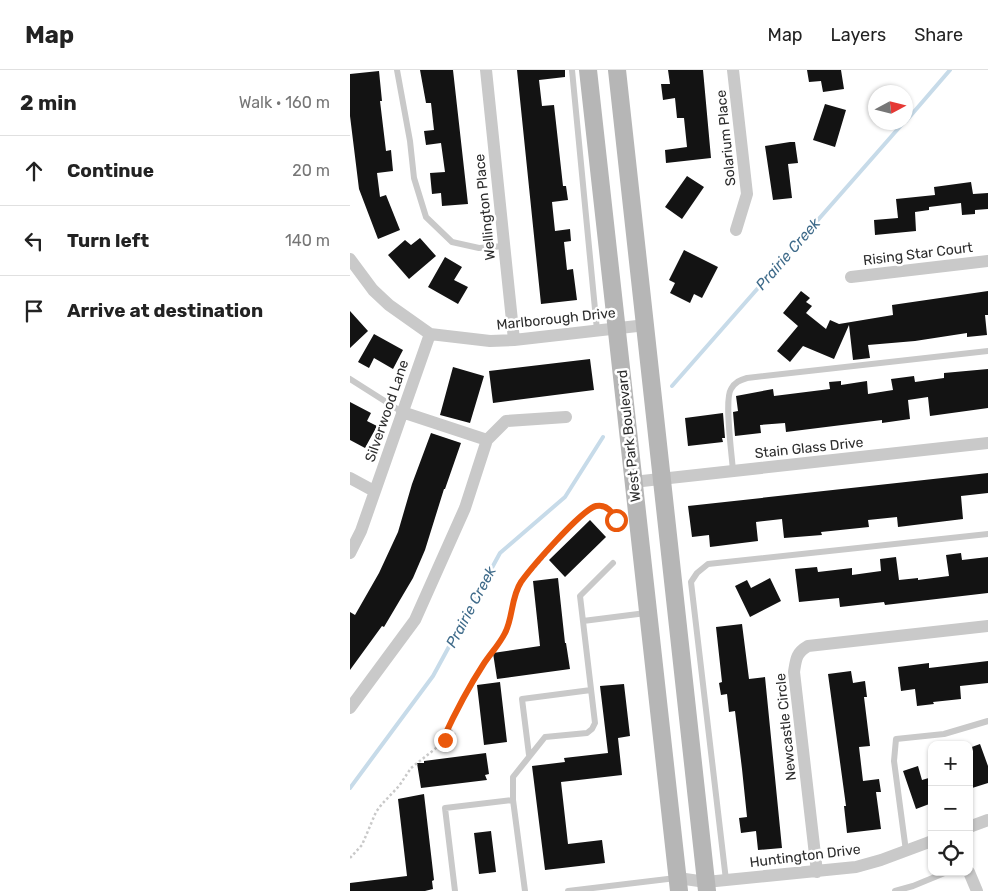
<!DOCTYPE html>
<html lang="en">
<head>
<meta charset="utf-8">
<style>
  :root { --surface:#fff; --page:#f2f2f2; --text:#222; --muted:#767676; --line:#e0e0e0 }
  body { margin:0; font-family:Rubik,sans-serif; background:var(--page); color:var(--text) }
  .controls { position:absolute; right:15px; bottom:15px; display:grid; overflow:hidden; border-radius:10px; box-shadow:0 1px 4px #0004 }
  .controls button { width:45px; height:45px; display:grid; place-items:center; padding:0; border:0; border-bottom:1px solid var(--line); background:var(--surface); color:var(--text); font:25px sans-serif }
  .compass { position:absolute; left:518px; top:15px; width:45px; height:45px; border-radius:50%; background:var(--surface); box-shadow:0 1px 4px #0004; rotate:83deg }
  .stop { position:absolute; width:15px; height:15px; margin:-11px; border:4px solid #ea580c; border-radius:50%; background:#fff }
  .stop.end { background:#ea580c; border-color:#fff; box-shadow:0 1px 5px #0008 }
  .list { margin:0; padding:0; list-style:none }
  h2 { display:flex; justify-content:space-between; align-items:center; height:65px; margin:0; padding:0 20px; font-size:21px }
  h2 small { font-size:16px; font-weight:400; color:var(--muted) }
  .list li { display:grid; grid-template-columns:32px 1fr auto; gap:15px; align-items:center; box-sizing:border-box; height:70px; padding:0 20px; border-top:1px solid var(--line) }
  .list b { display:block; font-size:19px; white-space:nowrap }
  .list em { font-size:16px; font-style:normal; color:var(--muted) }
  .icon { flex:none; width:28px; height:28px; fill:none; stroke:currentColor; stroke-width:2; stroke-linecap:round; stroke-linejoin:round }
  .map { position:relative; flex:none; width:638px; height:821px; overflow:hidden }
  header { display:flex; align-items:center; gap:30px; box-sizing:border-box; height:70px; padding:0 25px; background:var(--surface); border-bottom:1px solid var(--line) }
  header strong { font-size:24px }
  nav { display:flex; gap:28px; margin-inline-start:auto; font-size:18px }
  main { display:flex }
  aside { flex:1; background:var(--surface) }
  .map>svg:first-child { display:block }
</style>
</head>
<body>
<header>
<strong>Map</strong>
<nav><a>Map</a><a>Layers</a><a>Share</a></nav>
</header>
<main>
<aside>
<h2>2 min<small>Walk · 160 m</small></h2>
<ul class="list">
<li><svg class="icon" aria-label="ahead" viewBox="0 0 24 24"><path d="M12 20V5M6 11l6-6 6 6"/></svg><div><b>Continue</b></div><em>20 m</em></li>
<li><svg class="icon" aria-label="left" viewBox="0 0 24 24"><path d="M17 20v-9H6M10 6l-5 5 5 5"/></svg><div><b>Turn left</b></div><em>140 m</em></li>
<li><svg class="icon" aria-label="arrive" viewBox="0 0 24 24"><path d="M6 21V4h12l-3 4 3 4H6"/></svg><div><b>Arrive at destination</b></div></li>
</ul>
</aside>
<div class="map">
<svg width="638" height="821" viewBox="0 0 638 821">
  <rect width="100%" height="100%" fill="#fff"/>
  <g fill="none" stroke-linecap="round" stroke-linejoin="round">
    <path stroke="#c7dbe9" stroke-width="4" d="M 556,51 L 600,0
      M 322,316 L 554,52
      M 0,718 L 83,606 L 150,483 L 215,427 L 253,367"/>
  </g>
  <path fill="#131313" d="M 70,0 L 103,0 L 118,134 L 92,136 L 91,123 L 82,124 L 80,103 L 95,102 L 91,73 L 76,75 L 74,61 L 84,60 L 81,33 L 76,33 Z
    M 167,0 L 215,0 L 215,7 L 189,10 L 192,36 L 204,35 L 213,116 L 216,116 L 218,130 L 202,132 L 205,161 L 220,159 L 221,171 L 214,172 L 217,200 L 223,199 L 227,230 L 191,234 Z
    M 318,0 L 353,0 L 361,88 L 316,93 L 315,80 L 337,77 L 334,48 L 327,48 L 325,28 L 313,30 L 311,14 L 320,14 Z
    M 457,0 L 491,0 L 494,19 L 473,22 L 471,11 L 459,12 Z
    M 29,1 L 32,31 L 30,31 L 36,81 L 41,80 L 43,101 L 27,103 L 30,127 L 36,125 L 50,160 L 28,169 L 9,119 L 0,46 L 0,4 Z
    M 475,34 L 496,40 L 485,77 L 463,70 Z
    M 440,72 L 445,72 L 448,93 L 438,94 L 442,128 L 423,130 L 415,76 Z
    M 337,106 L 354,117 L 332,149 L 315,137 Z
    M 621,112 L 623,124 L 638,123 L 638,139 L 625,140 L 625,144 L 612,145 L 611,133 L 579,137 L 579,140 L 565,142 L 566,161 L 525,165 L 524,150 L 548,148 L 546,129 L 585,125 L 584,117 Z
    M 70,168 L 86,186 L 59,209 L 38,185 L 55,170 L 61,175 Z
    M 334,180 L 368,197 L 352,228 L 344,224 L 340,233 L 320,223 L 325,213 L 319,210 Z
    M 95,187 L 112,197 L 104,210 L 118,217 L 108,234 L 78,217 Z
    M 451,221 L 460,228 L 456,232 L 462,236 L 456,243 L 476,259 L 480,250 L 489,254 L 543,245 L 542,235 L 638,221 L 638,245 L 635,245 L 637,265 L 617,267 L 617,263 L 565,271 L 518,275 L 520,288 L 503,290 L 499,255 L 484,289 L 453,276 L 440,292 L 427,281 L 448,256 L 433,243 Z
    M 0,241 L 18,261 L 0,278 Z
    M 24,264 L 53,280 L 43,299 L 24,288 L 19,298 L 8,292 Z
    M 240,289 L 244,320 L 143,333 L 139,301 Z
    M 103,297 L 134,306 L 120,353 L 90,345 Z
    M 638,299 L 638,338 L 580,346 L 578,327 L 558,330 L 560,349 L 532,353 L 532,350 L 436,362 L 435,353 L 410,355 L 411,363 L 385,366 L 383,342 L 388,341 L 386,326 L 423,319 L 424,326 L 480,319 L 479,312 L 491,311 L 491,315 L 517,311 L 518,324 L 543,320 L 541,309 L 564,306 L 565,312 L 594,308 L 594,303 Z
    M 0,332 L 21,343 L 17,351 L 27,356 L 15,378 L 0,370 Z
    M 373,343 L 375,368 L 372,368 L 373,372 L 338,376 L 335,348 Z
    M 81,363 L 111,373 L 95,419 L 94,419 L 75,480 L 63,508 L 34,557 L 32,556 L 0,600 L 0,542 L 5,545 L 29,503 L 48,462 L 62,414 Z
    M 638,403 L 638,423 L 611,426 L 613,449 L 548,457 L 547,447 L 518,450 L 519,457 L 471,462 L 472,465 L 434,468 L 432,449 L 406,452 L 408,471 L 360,477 L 359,465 L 342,467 L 338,436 Z
    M 240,450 L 256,467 L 215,507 L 199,490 Z
    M 611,483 L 612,490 L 638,487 L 638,523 L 535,535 L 534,532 L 490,537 L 489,528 L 449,532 L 445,499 L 467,497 L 468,502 L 502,498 L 502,505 L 531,501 L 530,489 L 546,487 L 549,510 L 568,508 L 568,510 L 599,506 L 596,485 Z
    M 208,508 L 215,573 L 216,573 L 220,599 L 147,609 L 143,583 L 190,576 L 183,511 Z
    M 420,508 L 431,531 L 400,547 L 385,516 L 397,510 L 401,518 Z
    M 392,554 L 399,609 L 415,607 L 432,778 L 408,780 L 406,761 L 391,763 L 389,748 L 397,747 L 392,699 L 385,641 L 379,642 L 377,624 L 371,625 L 369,613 L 372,612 L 366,557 Z
    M 638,591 L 638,613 L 610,616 L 611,629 L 583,632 L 584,634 L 567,636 L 565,619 L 551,621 L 548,597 L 579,593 L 579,598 Z
    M 501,601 L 503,613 L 515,611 L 517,627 L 514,627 L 520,676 L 509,677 L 513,711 L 529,709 L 531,722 L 526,722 L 531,759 L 497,763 L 494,736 L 496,736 L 478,604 Z
    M 150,612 L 157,672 L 134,675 L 127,615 Z
    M 274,614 L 280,666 L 268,668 L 272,705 L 211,712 L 218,774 L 252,770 L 255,793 L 195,800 L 182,696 L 215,692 L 214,688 L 258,683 L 250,616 Z
    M 630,674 L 638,696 L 638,713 L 619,719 L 619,678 Z
    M 136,683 L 139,704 L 135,705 L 137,710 L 71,718 L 67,693 L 74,693 L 74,691 Z
    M 568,696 L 572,710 L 582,707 L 582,733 L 566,739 L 553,701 Z
    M 74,724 L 84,810 L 82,811 L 83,819 L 75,821 L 0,821 L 0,813 L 57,806 L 48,729 Z
    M 141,761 L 146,802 L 129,804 L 124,763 Z"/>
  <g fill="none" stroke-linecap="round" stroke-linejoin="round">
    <path stroke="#c9c9c9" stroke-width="2.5" stroke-dasharray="2.5 2.5" stroke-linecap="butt" d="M 93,669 L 100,670 L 105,668 L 104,663 L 98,658
      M 0,788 L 12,775 L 26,742 L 32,734 L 49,716 L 61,698 L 85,679 L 92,671 L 117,622 L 132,596 L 155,563 L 165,526 L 171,513 L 215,463 L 239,439 L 250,436 L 259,439 L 264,445 L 268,456 L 274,458"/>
    <path stroke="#c9c9c9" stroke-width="6" d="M 47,0 L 60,71 L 64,108 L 76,147 L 102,172 L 129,178 L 154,176
      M 222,0 L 247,260
      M 0,309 L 52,342
      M 383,401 C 382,385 374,330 381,319 C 385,312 390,310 397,308 L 638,281
      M 233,551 L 296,543
      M 179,685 L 172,629 L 241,620
      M 556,781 L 544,691 L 546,669 L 594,664 L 638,651
      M 376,810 L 341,512 L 347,503 L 358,494 L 638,464
      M 105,821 L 95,738 L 163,730
      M 175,821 L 163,730 L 163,707 L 195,667 L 237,663 L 242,659 L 245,653 L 230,526 L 263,493
      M 218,821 L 326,808
      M 545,821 L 563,816 L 597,802"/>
    <path stroke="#c9c9c9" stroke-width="12" d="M 136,0 L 164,270
      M 383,0 L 397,124 L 386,160
      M 0,189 L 23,220 L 39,235 L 80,264 L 140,271 L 164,270 L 296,255
      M 501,207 L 638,191
      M 52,342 L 137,370
      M 0,408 L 24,421
      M 283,412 L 638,373
      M 0,483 L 11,461 L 80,264
      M 0,638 L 65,550 L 115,438 L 137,370 L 156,351 L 216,347
      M 619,757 L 638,750
      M 467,802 L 444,602 C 446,589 446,583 458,576 L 638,556
      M 619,802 L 627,821
      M 328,808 L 356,812 L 506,797 L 531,790 L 582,771"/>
    <path stroke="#b6b6b6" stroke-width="18" d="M 238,0 L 329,821
      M 267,0 L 357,821"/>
  </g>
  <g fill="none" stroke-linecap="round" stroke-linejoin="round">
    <path stroke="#ea580c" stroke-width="6" d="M 95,670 L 93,669 C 105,643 118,618 133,595 C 140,584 149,575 155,563 C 163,548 161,527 171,512 C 181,498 231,440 246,436 C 256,434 262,441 266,450"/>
  </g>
  <g text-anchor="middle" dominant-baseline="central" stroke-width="5" stroke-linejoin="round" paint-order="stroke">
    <g font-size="14" fill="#2c2c2c" stroke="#fff">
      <text transform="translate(376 68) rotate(-96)">Solarium Place</text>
      <text transform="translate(135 137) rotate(-96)">Wellington Place</text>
      <text transform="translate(568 184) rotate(-7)">Rising Star Court</text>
      <text transform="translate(206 249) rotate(-6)">Marlborough Drive</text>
      <text transform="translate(37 341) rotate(-71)">Silverwood Lane</text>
      <text transform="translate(279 366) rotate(-96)">West Park Boulevard</text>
      <text transform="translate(459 378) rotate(-6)">Stain Glass Drive</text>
      <text transform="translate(436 657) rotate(-96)">Newcastle Circle</text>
      <text transform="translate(455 786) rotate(-7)">Huntington Drive</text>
    </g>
    <g font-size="15" font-style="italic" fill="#3f6b8a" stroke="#fff">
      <text transform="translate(438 184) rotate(-49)">Prairie Creek</text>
      <text transform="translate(121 537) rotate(-62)">Prairie Creek</text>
    </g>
  </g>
</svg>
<div class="controls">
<button>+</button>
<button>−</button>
<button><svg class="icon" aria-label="locate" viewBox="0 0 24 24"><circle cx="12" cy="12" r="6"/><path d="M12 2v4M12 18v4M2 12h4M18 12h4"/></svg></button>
</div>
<svg class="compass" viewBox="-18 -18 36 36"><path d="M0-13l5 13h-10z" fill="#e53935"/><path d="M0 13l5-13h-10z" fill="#767676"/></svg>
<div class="stop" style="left:266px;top:450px"></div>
<div class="stop end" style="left:95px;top:670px"></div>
</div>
</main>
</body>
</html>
